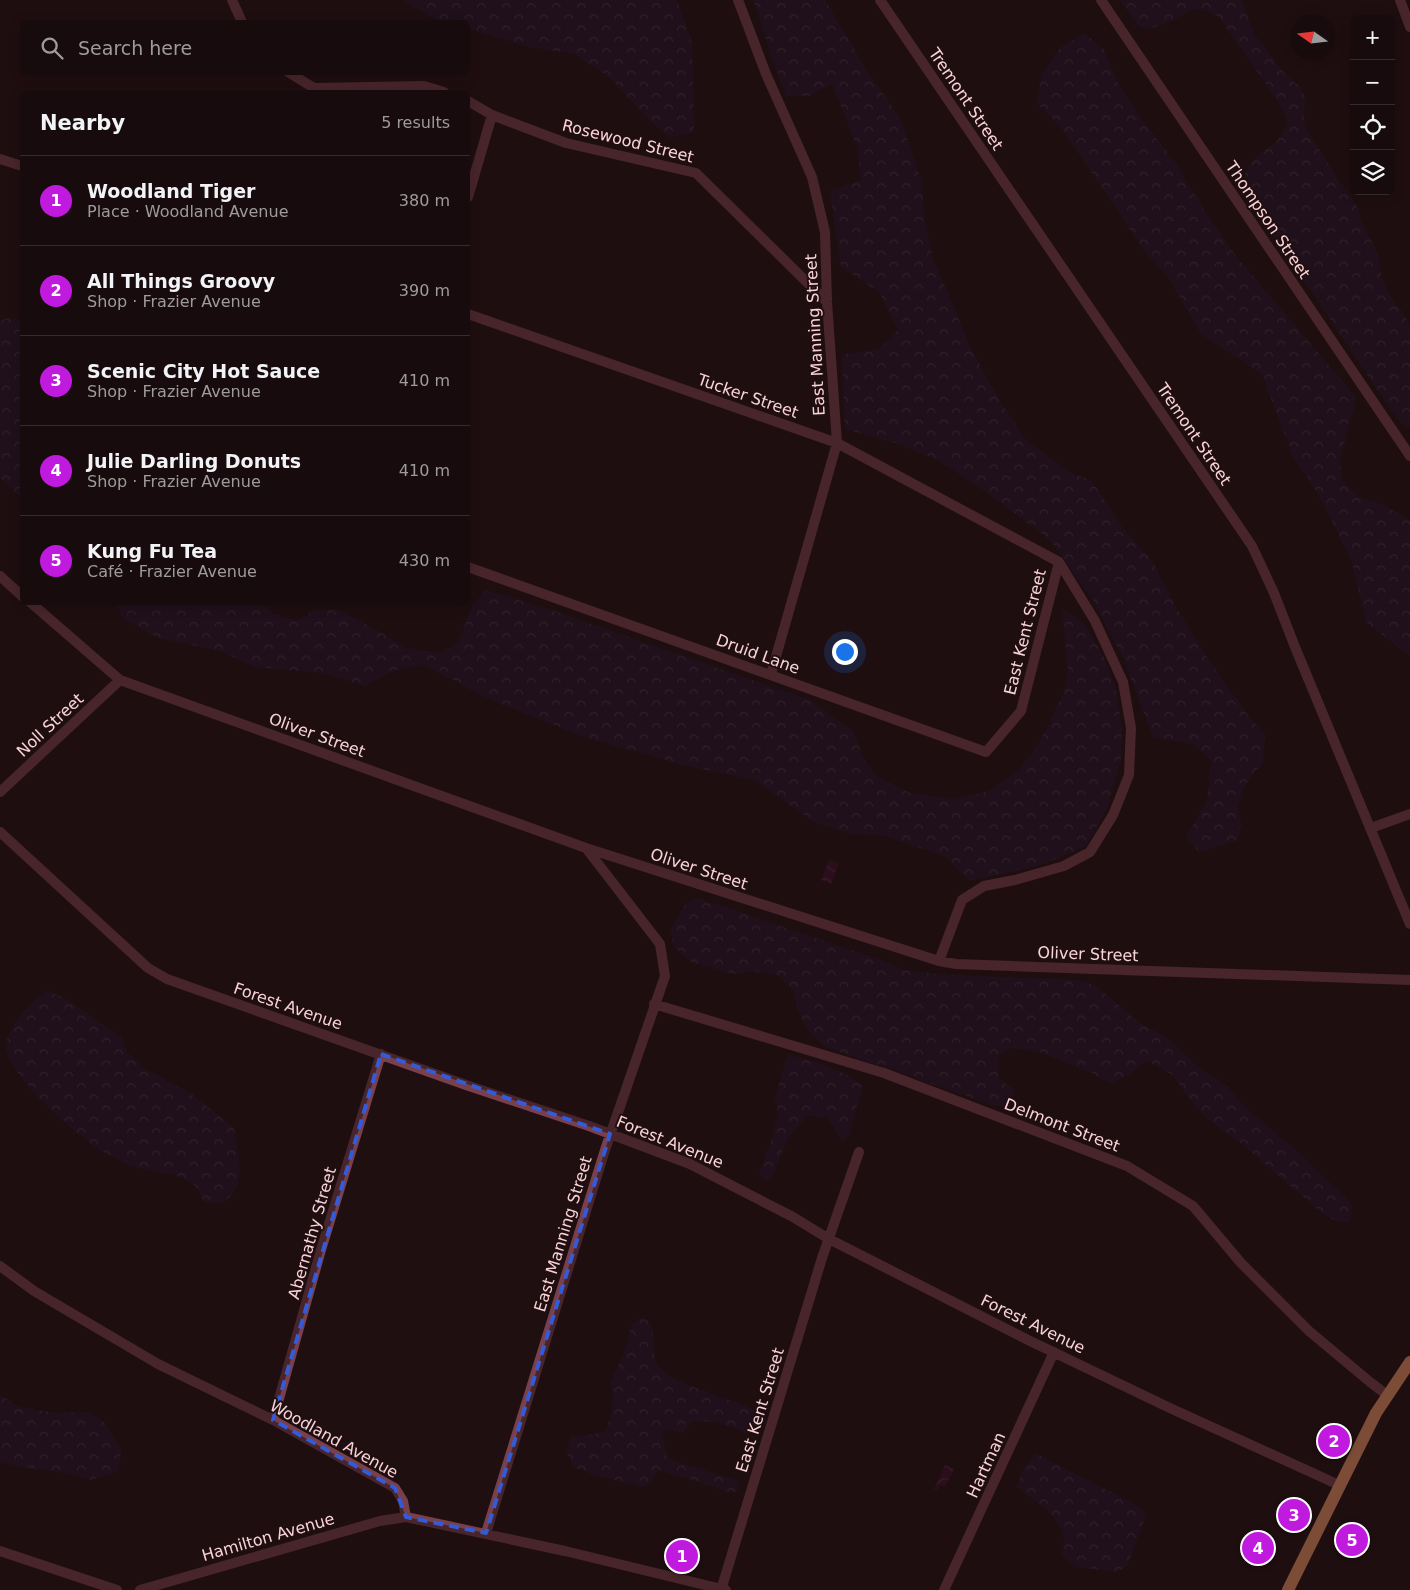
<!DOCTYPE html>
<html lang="en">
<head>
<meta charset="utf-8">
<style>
  :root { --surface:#170b0d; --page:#201416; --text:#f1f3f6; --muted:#9e9b9d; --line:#362b2e; --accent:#c01ade }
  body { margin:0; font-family:"DejaVu Sans",sans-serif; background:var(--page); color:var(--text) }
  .controls { position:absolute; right:15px; top:15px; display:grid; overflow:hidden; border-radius:8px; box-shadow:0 2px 12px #0003 }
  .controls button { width:45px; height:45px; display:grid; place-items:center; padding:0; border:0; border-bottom:1px solid var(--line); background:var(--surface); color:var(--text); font:25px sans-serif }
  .compass { position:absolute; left:1290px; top:15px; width:45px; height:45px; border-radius:50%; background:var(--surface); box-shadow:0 2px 12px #0003; rotate:284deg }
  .you { position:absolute; left:844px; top:651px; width:18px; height:18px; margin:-12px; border:4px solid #fff; border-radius:50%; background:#1a73e8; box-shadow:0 0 0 8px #1a73e833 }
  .badge { display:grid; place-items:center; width:32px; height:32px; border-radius:50%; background:var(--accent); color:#fff; font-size:16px; font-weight:700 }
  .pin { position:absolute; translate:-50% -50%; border:2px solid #fff; box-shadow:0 1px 5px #0006 }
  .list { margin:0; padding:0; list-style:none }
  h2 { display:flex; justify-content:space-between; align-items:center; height:65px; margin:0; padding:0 20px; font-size:21px }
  h2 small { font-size:16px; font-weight:400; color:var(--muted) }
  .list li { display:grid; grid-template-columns:32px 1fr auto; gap:15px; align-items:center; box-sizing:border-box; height:90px; padding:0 20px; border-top:1px solid var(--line) }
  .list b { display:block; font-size:19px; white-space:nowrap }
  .list p { margin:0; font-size:16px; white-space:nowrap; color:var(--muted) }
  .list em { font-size:16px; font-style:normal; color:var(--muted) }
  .icon { flex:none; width:28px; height:28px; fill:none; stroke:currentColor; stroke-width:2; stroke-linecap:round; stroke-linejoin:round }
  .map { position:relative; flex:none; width:1410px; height:1590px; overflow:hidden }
  .search { position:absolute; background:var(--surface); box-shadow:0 2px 12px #0003; left:20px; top:20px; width:450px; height:55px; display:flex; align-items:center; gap:12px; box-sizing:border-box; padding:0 18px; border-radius:8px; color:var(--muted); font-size:19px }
  .panel { position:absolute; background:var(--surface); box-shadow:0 2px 12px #0003; left:20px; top:90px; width:450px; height:515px; border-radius:8px }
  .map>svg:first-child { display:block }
</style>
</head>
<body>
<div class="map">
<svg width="1410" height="1590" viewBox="0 0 1410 1590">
  <defs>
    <pattern id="forest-crowns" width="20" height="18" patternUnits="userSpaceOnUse" patternTransform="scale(1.25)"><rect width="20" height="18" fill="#221328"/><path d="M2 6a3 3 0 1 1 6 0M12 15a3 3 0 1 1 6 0" fill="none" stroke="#433446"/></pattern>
    <pattern id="water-waves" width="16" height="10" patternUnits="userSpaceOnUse" patternTransform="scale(1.25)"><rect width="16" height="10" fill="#390f29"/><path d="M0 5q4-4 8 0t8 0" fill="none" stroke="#573147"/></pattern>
  </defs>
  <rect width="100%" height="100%" fill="#1f0f11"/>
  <path fill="url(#forest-crowns)" d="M 403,0 L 677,0 L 692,43 L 694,132 L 670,138 L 648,119 L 609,77 L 574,54 L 529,47 L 468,29 L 468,22 L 447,22 L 432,18 Z
    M 753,0 L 825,0 L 868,72 L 900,118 L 921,179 L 925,221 L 933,259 L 954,307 L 969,345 L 997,396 L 1026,440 L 1071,473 L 1092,481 L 1122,527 L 1153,562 L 1176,607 L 1209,660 L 1249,717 L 1265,734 L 1263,762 L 1244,787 L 1238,807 L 1241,823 L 1238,840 L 1199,852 L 1186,837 L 1207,801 L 1211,760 L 1193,744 L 1153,737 L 1123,658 L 1093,600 L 1050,540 L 992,496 L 940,461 L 899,444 L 845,429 L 842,355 L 879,349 L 898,330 L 880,293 L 841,267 L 830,191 L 861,180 L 857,147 L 832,84 L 808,96 L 786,96 L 770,53 L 759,15 Z
    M 1120,0 L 1241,0 L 1254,34 L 1287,76 L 1299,86 L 1305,97 L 1304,118 L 1307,130 L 1334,173 L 1357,206 L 1363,224 L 1378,255 L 1382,279 L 1393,301 L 1402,311 L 1410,326 L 1410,428 L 1402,424 L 1390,409 L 1243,189 C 1242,162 1260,156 1277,140 C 1282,135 1285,128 1288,123 L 1280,104 L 1219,17 L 1204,9 L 1194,9 L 1173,20 L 1150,29 L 1138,26 Z
    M 1084,33 L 1104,49 L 1117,82 L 1138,115 L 1175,162 L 1211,221 L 1240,261 L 1356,397 L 1340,460 L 1341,479 L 1361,498 L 1383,505 L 1410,520 L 1410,656 L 1366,622 L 1352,562 L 1325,507 L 1307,476 L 1294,460 L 1262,374 L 1201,334 L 1168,277 L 1147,255 L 1060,126 L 1036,103 L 1042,74 L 1060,48 Z
    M 11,317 L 22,320 L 22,498 L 0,478 L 0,321 Z
    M 486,590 L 549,609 L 812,701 L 853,731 L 864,759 L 879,778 L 910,793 L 954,799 L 989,791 L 1018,771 L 1038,745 L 1064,692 L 1068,672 L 1062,608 L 1084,624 L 1103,655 L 1115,686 L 1122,727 L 1121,759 L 1107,808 L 1086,846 L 1041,865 L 969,881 L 945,856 L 880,835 L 850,834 L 814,822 L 755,780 L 687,766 L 584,737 L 489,699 L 423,664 L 393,671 L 365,686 L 324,673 L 255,667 L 220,651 L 158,638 L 122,618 L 116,603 L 260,603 L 273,613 L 297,621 L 315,610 L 337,609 L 375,629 L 406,648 L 441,653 L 459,641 L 472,606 Z
    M 698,898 L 881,960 L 904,970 L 936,974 L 1078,980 L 1095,985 L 1139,1023 L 1165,1036 L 1196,1065 L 1226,1085 L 1244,1106 L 1291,1146 L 1343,1195 L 1352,1206 L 1349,1222 L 1338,1222 L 1323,1214 L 1238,1141 L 1207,1119 L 1191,1101 L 1173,1075 L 1147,1061 L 1131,1073 L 1111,1084 L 1092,1073 L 1037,1051 L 1010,1048 L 998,1056 L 999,1078 L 1013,1090 L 1015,1105 L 1005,1107 L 993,1105 L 923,1081 L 892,1068 L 871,1063 L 826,1047 L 808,1031 L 798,1010 L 793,989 L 777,975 L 754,971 L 734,974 L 691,962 L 673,946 L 671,929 L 678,916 L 686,903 Z
    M 47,990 L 68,1000 L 122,1037 L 127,1052 L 144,1068 L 190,1093 L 234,1128 C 238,1150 249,1193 220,1203 C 216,1204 209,1202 204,1202 C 202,1198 200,1192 197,1188 C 181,1171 150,1173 129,1165 C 122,1162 116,1158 109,1155 C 84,1143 6,1074 6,1047 C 7,1025 32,1002 47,990 Z
    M 788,1054 C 814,1062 842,1069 863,1085 L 849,1136 L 842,1140 L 826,1117 L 808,1116 L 788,1138 L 771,1180 L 765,1181 L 759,1174 L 772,1138 L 778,1114 L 775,1098 Z
    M 640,1318 L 648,1320 C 658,1335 649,1353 660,1368 C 672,1384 737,1400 758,1412 L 754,1432 C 745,1434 739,1430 731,1427 C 718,1423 703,1419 691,1422 L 683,1433 L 667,1430 L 662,1434 L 667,1457 L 675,1461 L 736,1480 L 739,1484 L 737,1491 L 732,1493 L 693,1480 L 658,1470 L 651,1481 L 643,1487 L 594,1475 L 574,1467 L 567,1453 L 570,1437 C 582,1435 595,1435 606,1431 C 611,1415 616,1400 610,1383 L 623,1355 L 632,1325 Z
    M 0,1395 L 19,1407 L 56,1413 L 86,1412 L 104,1422 L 121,1449 L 119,1471 L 91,1480 L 61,1472 L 12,1466 L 0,1462 Z
    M 1035,1453 L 1136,1505 L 1147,1513 L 1127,1566 L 1118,1572 L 1076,1567 L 1061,1555 C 1062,1549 1065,1541 1063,1535 C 1059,1515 1032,1498 1016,1487 L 1023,1470 Z"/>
  <path fill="url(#water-waves)" d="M 829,860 L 839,863 L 831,884 L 821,880 Z
    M 945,1465 L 954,1469 L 945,1487 L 940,1485 L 938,1491 L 934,1489 Z"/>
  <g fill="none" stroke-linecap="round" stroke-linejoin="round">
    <path stroke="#79404c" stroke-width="10" d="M 232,0 L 242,22
      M 738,0 L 766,74 L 812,177 L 825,232 L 827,302 L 837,443 L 771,674
      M 880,0 L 1252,546 L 1274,593 L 1295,647 L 1410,924
      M 1101,0 L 1410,456
      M 1400,0 L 1410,27
      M 288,72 L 314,88 L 424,86 L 444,92
      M 468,101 L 492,115 L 566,143 L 696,173 L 827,302
      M 0,159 L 22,166
      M 468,197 L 492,115
      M 468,314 L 837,443 L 1059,562
      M 468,567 L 986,752 L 1021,711 L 1059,562
      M 0,576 L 22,596
      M 30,602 L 120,680 L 586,848 L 939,961 L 956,964 L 1012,966 L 1410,980
      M 0,792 L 120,680
      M 1371,828 L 1410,814
      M 0,832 L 148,968 L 167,979 L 466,1085 L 589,1126 L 690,1164 L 793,1217 L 829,1239 L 1028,1340 L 1172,1409 L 1339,1485
      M 939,961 L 962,900 L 984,886 L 1015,880 L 1064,866 L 1090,852 L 1113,815 L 1129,775 L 1131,728 L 1123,682 L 1095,621 L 1059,562
      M 654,1004 L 884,1073 L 1127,1166 L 1193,1206 L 1241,1263 L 1309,1331 L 1370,1382 L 1387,1395
      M 0,1266 L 34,1291 L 158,1364 L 273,1420 L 395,1488 L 403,1501 L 406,1517
      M 273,1420 L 321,1250 L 381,1054
      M 486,1533 L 605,1150 L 665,976 L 660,944 L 586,848
      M 0,1551 L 117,1590
      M 140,1590 L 380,1521 L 406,1517 L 565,1551 L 726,1590
      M 721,1590 L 822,1258 L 859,1152
      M 944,1590 L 1054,1352"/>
    <path stroke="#ed9866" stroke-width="12" d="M 1288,1590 L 1376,1413 L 1410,1362"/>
  </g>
  <path d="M0 0H1410V1590H0ZM 381,1054 L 610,1134 L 486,1533 L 406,1517 L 395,1488 L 273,1420 Z" fill="#1f0f11" fill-opacity=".55" fill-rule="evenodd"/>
  <path fill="none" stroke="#335bd8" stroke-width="4" stroke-dasharray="10 6" stroke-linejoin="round" d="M 381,1054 L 610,1134 L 486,1533 L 406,1517 L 395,1488 L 273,1420 Z"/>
  <g text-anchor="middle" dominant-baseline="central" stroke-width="4" stroke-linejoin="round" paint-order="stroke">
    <g font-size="16" fill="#fad3d8" stroke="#1f0f11">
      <text transform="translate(966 99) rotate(56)">Tremont Street</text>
      <text transform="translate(628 141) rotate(14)">Rosewood Street</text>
      <text transform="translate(1268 220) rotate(56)">Thompson Street</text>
      <text transform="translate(815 335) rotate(-93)">East Manning Street</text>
      <text transform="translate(748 396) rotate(19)">Tucker Street</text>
      <text transform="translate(1194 434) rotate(56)">Tremont Street</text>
      <text transform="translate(1025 632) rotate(-76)">East Kent Street</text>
      <text transform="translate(758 654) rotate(20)">Druid Lane</text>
      <text transform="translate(50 725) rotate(-43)">Noll Street</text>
      <text transform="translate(317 735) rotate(20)">Oliver Street</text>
      <text transform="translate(699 869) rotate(18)">Oliver Street</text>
      <text transform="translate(1088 954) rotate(2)">Oliver Street</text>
      <text transform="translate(288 1006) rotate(19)">Forest Avenue</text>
      <text transform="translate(1062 1125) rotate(21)">Delmont Street</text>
      <text transform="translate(670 1142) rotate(22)">Forest Avenue</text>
      <text transform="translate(312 1233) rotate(-74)">Abernathy Street</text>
      <text transform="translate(563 1234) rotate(-73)">East Manning Street</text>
      <text transform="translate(1033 1324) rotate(26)">Forest Avenue</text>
      <text transform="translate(760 1410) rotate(-73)">East Kent Street</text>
      <text transform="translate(334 1439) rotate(29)">Woodland Avenue</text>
      <text transform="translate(986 1465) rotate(-65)">Hartman</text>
      <text transform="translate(268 1537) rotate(-16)">Hamilton Avenue</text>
    </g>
  </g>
</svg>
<div class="controls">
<button>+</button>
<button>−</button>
<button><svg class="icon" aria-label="locate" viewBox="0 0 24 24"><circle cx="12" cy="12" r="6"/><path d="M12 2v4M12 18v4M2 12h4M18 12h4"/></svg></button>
<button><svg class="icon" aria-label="layers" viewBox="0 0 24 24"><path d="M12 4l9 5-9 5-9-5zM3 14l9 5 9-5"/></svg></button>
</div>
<svg class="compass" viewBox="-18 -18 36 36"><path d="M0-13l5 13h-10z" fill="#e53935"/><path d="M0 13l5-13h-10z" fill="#9e9b9d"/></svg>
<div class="you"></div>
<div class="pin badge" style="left:682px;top:1556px">1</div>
<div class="pin badge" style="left:1334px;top:1441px">2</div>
<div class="pin badge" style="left:1294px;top:1515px">3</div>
<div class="pin badge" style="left:1258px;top:1548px">4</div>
<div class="pin badge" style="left:1352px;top:1540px">5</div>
<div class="search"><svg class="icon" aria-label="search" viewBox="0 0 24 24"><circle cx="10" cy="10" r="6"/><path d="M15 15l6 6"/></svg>Search here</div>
<section class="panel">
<h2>Nearby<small>5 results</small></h2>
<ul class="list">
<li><span class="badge">1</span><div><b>Woodland Tiger</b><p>Place · Woodland Avenue</p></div><em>380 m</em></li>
<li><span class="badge">2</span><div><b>All Things Groovy</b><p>Shop · Frazier Avenue</p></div><em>390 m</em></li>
<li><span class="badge">3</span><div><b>Scenic City Hot Sauce</b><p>Shop · Frazier Avenue</p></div><em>410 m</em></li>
<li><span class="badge">4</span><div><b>Julie Darling Donuts</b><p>Shop · Frazier Avenue</p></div><em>410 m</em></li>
<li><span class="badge">5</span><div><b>Kung Fu Tea</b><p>Café · Frazier Avenue</p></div><em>430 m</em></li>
</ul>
</section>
</div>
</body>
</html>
